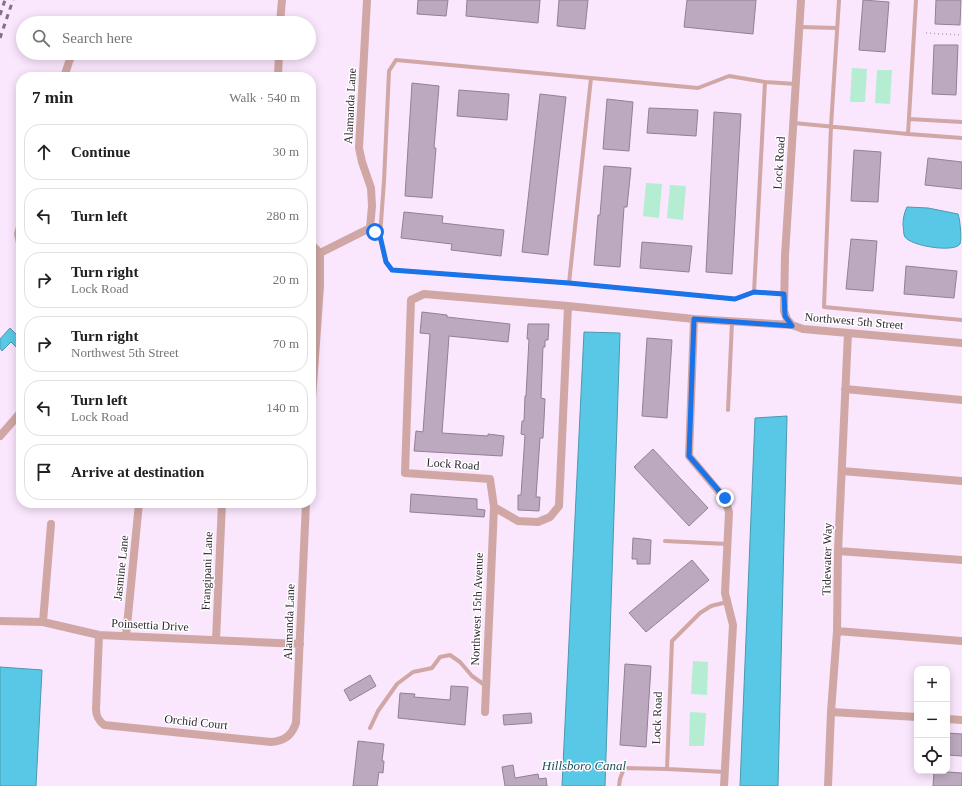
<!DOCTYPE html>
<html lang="en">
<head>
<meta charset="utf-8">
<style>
  :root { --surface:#fff; --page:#f6f6f6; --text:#202124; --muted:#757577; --line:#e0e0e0 }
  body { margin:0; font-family:Georgia,serif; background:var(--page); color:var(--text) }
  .controls { position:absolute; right:12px; bottom:12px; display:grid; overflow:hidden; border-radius:8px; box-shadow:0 2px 10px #0003 }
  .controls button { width:36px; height:36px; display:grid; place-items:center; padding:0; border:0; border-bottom:1px solid var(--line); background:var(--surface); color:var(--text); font:20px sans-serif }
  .stop { position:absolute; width:12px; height:12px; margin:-9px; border:3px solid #1a73e8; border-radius:50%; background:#fff }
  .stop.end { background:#1a73e8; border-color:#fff; box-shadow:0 1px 4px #0008 }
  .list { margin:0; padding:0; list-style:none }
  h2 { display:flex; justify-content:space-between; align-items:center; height:52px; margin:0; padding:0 16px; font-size:17px }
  h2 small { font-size:13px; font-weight:400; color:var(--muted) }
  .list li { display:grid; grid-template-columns:26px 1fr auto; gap:12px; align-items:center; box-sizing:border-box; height:56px; margin:0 8px 8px; padding:0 8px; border:1px solid var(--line); border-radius:16px }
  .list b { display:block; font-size:15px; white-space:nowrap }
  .list p { margin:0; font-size:13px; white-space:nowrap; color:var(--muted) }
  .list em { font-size:13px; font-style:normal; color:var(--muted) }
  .icon { flex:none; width:22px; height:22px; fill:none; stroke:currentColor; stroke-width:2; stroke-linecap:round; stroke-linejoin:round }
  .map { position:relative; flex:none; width:962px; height:786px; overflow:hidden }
  .search { position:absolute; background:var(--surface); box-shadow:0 2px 10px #0003; left:16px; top:16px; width:300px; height:44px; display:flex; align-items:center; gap:10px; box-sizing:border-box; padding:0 14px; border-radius:22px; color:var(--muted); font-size:15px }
  .panel { position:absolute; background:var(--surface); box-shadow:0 2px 10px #0003; left:16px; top:72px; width:300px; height:436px; border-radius:16px }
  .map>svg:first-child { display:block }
</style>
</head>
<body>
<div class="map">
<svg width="962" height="786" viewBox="0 0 962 786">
  <rect width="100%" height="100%" fill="#fae6fd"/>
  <path fill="#b4edd2" d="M 852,68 L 867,69 L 865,102 L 850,102 Z
    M 877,70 L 892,70 L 890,104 L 875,103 Z
    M 646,183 L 662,184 L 659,218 L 643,216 Z
    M 670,185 L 686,186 L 683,220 L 667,218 Z
    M 693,661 L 708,662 L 707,695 L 691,694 Z
    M 690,712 L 706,713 L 704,746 L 689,746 Z"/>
  <path fill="#58c8e6" stroke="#4c98b0" d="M 907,207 L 928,208 L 958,214 C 960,219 962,239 960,244 C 954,253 911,246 905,237 C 903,234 904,229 903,225 C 903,219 904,213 907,207 Z
    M 10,328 L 21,339 L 21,341 L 16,347 L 11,342 L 2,351 L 0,348 L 0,339 Z
    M 584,332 L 620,333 L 605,786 L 562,786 Z
    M 787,416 L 778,786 L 740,786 L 755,418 Z
    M 0,667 L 42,670 L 36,786 L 0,786 Z"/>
  <path fill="#bca9c0" stroke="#928095" d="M 418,0 L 448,0 L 446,16 L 417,14 Z
    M 467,0 L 540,0 L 538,23 L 466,16 Z
    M 559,0 L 588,0 L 585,29 L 557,26 Z
    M 687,0 L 756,0 L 753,34 L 684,27 Z
    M 863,0 L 889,2 L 885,52 L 859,50 Z
    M 936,0 L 961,0 L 960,25 L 935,24 Z
    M 934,45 L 958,45 L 956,95 L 932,94 Z
    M 412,83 L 439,86 L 434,148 L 436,148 L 432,198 L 405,196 Z
    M 459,90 L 509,94 L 507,120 L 457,116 Z
    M 540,94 L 566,97 L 548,255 L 522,252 Z
    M 607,99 L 633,102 L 629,151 L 603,149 Z
    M 649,108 L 698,110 L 696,136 L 647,133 Z
    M 714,112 L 741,114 L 732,274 L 706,272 Z
    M 854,150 L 881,152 L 878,202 L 851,201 Z
    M 928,158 L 962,162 L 962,189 L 925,185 Z
    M 604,166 L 631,168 L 627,207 L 624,207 L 620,267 L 594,265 L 598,215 L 600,215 Z
    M 404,212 L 443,216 L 442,223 L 504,230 L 501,256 L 451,250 L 452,244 L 401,238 Z
    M 851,239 L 877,241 L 873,291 L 846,289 Z
    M 642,242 L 692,246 L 689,272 L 640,268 Z
    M 906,266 L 957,271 L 954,298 L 904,294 Z
    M 422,312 L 447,315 L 447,317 L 510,324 L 508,342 L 449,336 L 442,433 L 488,436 L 488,434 L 504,436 L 502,456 L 414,451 L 416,431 L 423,432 L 430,334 L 420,333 Z
    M 528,324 L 549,324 L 548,340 L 545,340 L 545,347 L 543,347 L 541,398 L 545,399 L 544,420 L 543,438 L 540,438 L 536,497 L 540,497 L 539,511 L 518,510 L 518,495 L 521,495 L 525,435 L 521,434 L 522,421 L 524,421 L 525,396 L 526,396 L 529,339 L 527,339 Z
    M 647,338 L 672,340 L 667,418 L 642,416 Z
    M 653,449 L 708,508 L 689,526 L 634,467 Z
    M 411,494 L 477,499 L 477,509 L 485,510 L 484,517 L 410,512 Z
    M 633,538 L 651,540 L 650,564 L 637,564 L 637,559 L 632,559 Z
    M 692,560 L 709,580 L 646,632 L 629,613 Z
    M 625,664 L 651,666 L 646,747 L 620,745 Z
    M 370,675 L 376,686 L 350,701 L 344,690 Z
    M 451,686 L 468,687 L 465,725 L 398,718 L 400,693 L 415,694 L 414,697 L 450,700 Z
    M 531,713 L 532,723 L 504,725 L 503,715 Z
    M 947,733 L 962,734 L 962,756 L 947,755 Z
    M 358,741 L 384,744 L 382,761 L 384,761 L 383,773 L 379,772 L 377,786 L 353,786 Z
    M 513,765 L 515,778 L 538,774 L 539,779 L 546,778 L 547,786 L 505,786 L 502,767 Z
    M 934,771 L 962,773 L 962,786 L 933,786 Z"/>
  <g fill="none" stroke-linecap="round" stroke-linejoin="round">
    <path stroke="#b0a1b2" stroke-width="1.5" stroke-dasharray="1 3" stroke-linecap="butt" d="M 926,33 L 962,35"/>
    <path stroke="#d0a7a4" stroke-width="4" d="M 839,0 L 831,126 L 824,307 L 962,320
      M 800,27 L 837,28
      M 909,119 L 962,122
      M 794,123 L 908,134 L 916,0
      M 908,134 L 962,138
      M 370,228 L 380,236 L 386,262 L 392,270 L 569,283
      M 380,236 L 384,181 L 389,71 L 396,60 L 591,78
      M 754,292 L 735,299 L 569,283 L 591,78 L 698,88 L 729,76 L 765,82
      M 784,294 L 754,292 L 765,82 L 796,84
      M 728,410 L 732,322
      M 665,541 L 727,544
      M 370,728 L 378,711 L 397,684 L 413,672 L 432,668 L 440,657 L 450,655 L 460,662 L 472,676 L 486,686
      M 725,772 L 667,769 L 672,641 L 700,613 L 711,606 L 727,602
      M 619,786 L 620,779 L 624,768 L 667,769"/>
    <path stroke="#d0a7a4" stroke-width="8" d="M 280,23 L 282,0
      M 64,77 L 72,53
      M 278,77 L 279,53
      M 21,223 L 18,234 L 21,247
      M 311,244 L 320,253 L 320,286 L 311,413
      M 320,253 L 370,228 L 372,206 L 371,188 L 362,162 L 359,148 L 367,0
      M 568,306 L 559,506 L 550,517 L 538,522 L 518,521 L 494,507 L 490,479 L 405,473 L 411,300 L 424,294 L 568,306 L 694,319 L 792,325 L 803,329 L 962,343
      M 694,319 L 689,456 L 725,499 L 729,512 L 725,593 L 733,625 L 724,786
      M 792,325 L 787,319 L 784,311 L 785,256 L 801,0
      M 845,389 L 962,400
      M 0,436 L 21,412
      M 842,471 L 962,481
      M 838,551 L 962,560
      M 0,621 L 43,622 L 99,635 L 300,644
      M 43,622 L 51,524
      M 837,631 L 962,641
      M 99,635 L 96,709 C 96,716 98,720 104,725 L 271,742 C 285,741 292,735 296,723 L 306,503
      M 126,636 L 139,503
      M 216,640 L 222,503
      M 485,712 L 494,507
      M 831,712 L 917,717
      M 947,719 L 962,720
      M 828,786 L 831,712 L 837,631 L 838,551 L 848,333"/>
    <path stroke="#7f7281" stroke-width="3" stroke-dasharray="5 5" stroke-linecap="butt" d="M 0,15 L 5,0
      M 0,38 L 13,0"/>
  </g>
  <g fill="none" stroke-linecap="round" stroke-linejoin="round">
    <path stroke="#1a73e8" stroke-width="5" d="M 375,232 L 380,236 L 386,262 L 392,270 L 569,283 L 735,299 L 754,292 L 784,294 L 785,316 L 792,326 L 694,319 L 689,456 L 725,498"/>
  </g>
  <g text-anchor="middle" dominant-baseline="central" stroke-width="3" stroke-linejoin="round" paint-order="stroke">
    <g font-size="12" fill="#2f2831" stroke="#fff">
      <text transform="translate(350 106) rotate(-87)">Alamanda Lane</text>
      <text transform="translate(779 163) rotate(-86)">Lock Road</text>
      <text transform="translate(854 321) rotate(5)">Northwest 5th Street</text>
      <text transform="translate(453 464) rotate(4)">Lock Road</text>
      <text transform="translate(827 559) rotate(-89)">Tidewater Way</text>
      <text transform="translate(121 568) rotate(-84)">Jasmine Lane</text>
      <text transform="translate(207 571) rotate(-88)">Frangipani Lane</text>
      <text transform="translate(477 609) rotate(-88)">Northwest 15th Avenue</text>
      <text transform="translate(289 622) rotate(-88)">Alamanda Lane</text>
      <text transform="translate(150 625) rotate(3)">Poinsettia Drive</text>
      <text transform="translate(657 718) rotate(-88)">Lock Road</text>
      <text transform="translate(196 722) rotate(6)">Orchid Court</text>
    </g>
    <g font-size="13" font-style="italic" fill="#21515e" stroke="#fff">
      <text x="584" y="765">Hillsboro Canal</text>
    </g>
  </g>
</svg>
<div class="controls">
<button>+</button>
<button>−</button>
<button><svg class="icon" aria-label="locate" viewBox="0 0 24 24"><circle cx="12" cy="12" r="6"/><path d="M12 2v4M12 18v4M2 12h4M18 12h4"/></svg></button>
</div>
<div class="stop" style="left:375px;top:232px"></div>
<div class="stop end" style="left:725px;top:498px"></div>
<div class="search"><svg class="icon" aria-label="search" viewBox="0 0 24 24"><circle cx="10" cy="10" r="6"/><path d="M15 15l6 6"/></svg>Search here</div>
<section class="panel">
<h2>7 min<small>Walk · 540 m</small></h2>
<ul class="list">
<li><svg class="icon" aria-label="ahead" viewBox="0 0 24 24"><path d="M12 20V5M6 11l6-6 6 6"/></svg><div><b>Continue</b></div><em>30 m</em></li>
<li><svg class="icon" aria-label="left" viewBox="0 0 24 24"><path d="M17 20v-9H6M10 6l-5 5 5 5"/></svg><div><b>Turn left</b></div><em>280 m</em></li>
<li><svg class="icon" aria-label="right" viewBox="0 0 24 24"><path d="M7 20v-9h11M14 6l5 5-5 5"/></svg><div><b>Turn right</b><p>Lock Road</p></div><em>20 m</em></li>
<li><svg class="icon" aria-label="right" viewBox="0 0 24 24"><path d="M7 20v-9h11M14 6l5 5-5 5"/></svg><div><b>Turn right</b><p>Northwest 5th Street</p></div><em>70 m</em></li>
<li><svg class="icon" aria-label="left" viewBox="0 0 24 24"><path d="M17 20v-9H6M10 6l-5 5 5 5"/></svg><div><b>Turn left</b><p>Lock Road</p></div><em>140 m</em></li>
<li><svg class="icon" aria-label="arrive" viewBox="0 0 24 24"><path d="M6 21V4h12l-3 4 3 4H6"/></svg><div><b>Arrive at destination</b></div></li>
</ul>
</section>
</div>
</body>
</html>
